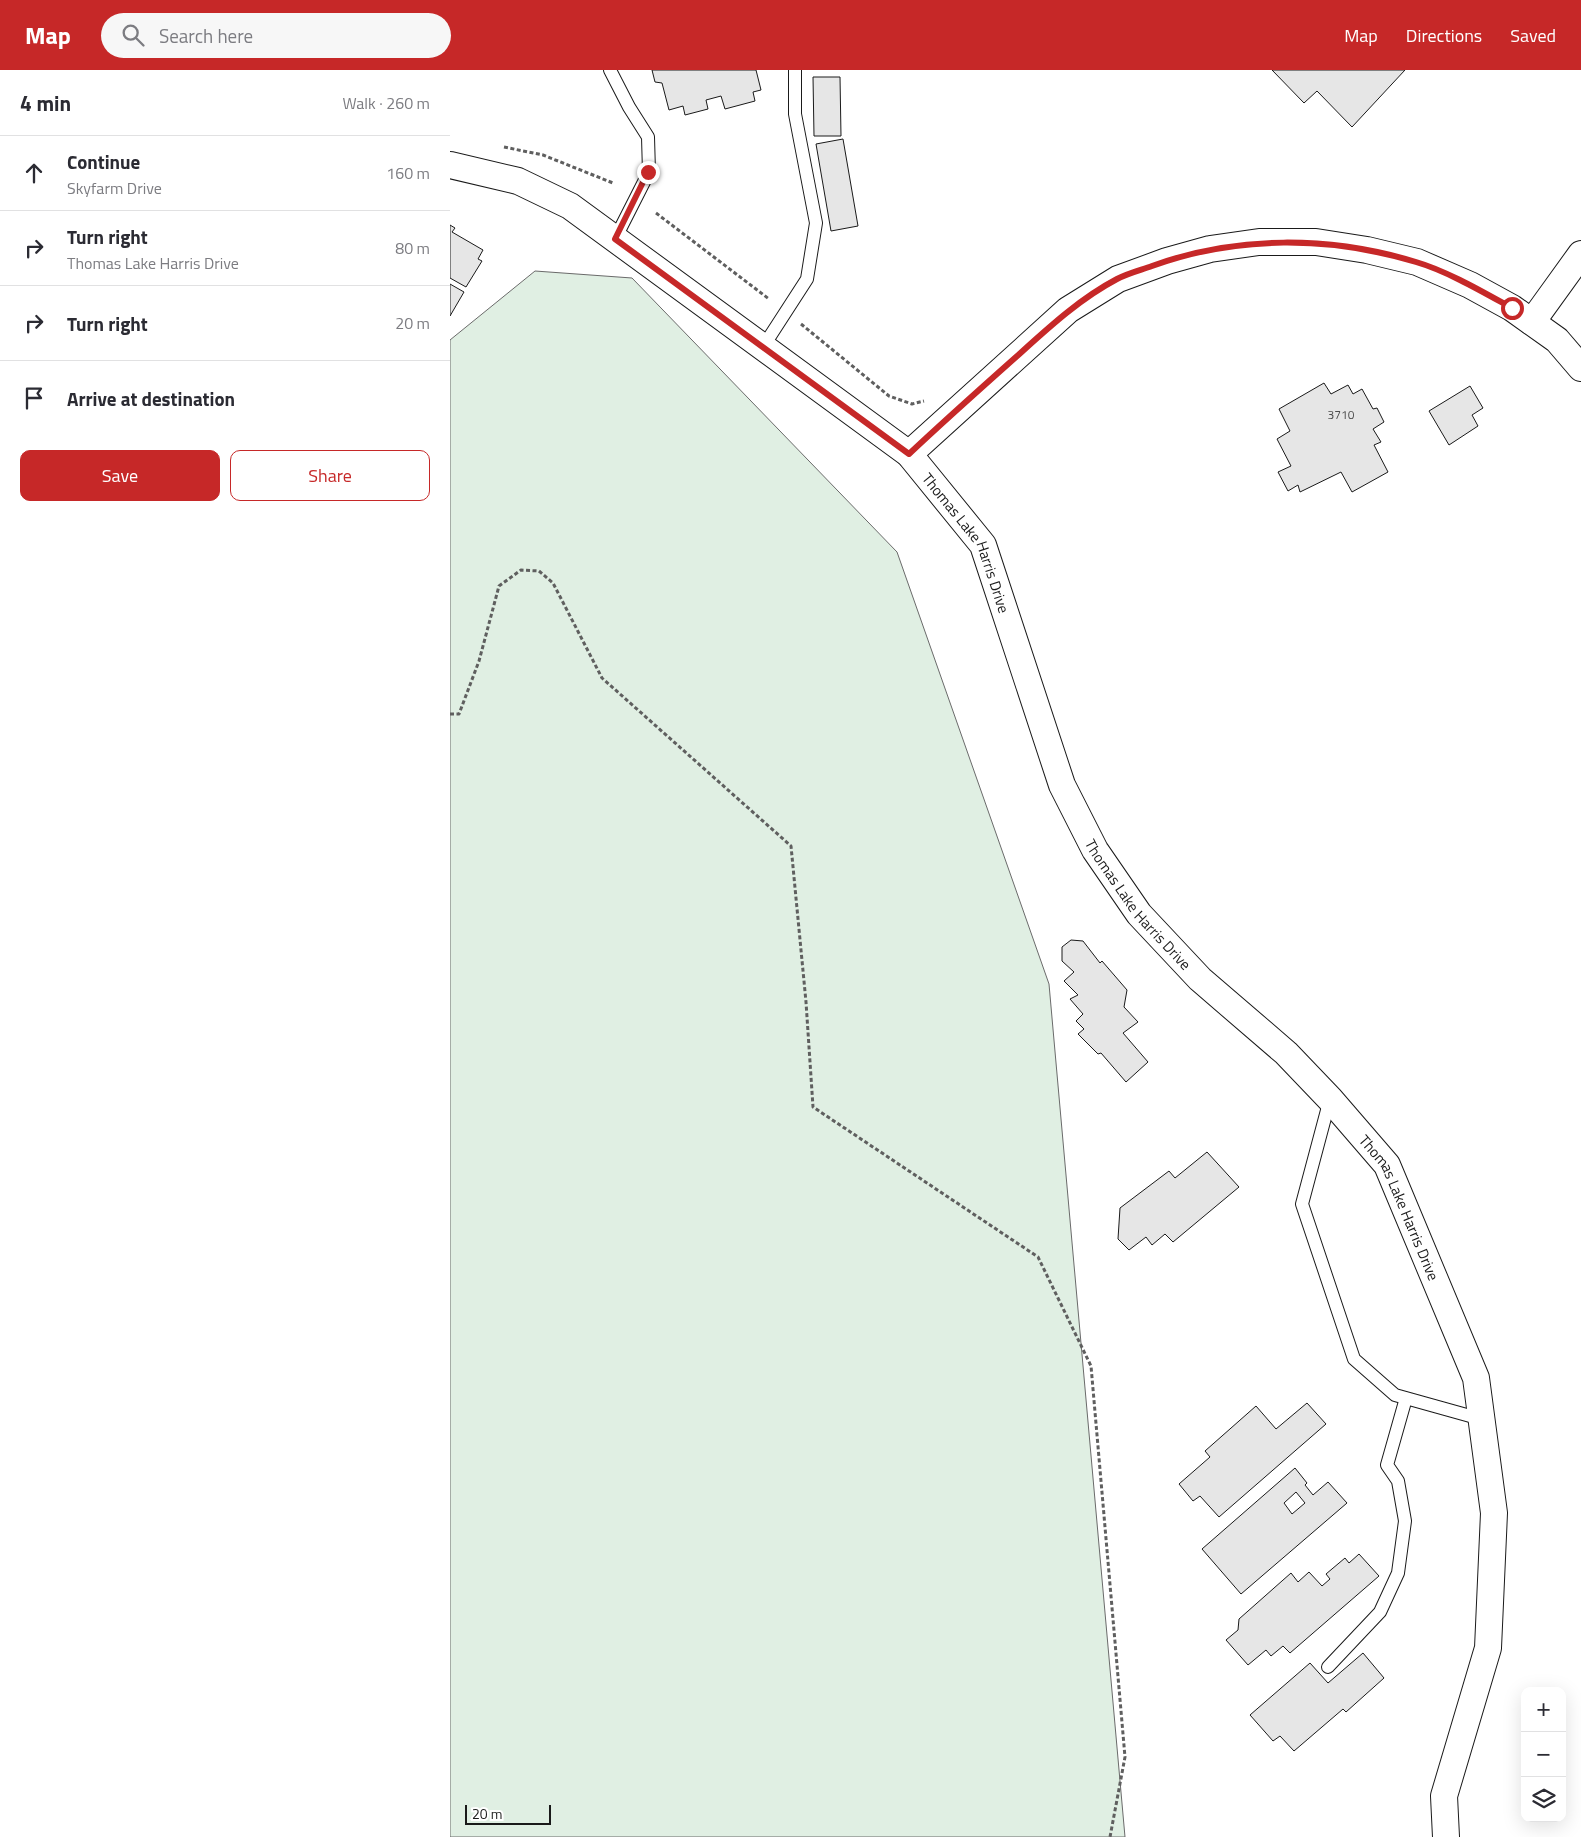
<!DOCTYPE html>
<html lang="en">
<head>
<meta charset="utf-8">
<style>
  :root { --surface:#fff; --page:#f7f7f7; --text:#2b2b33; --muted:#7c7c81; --line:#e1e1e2; --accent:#c62828 }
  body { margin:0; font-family:"Titillium Web",sans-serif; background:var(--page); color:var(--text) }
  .controls { position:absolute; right:15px; bottom:15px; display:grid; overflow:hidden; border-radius:10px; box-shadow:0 5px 20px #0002 }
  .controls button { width:45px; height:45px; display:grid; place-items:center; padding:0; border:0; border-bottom:1px solid var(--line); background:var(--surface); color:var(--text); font:25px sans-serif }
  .scale { position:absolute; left:15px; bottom:12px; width:86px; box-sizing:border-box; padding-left:5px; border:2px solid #1a1a1a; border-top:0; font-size:14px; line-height:18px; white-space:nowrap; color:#1a1a1a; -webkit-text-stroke:4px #fff; paint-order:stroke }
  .stop { position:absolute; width:15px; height:15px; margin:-11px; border:4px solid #c62828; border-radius:50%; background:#fff }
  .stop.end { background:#c62828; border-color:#fff; box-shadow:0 1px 5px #0008 }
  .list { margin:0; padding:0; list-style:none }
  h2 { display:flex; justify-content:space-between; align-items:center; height:65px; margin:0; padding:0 20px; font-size:21px }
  h2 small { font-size:16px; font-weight:400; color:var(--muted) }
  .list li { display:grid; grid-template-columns:32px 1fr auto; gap:15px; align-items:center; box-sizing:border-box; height:75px; padding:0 20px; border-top:1px solid var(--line) }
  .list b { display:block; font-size:19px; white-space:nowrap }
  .list p { margin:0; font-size:16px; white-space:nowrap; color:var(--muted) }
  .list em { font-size:16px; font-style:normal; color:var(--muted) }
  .actions { display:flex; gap:10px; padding:15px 20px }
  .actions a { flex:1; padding:11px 0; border:1px solid var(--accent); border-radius:10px; text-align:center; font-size:18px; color:var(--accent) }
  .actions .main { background:var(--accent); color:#fff }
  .icon { flex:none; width:28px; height:28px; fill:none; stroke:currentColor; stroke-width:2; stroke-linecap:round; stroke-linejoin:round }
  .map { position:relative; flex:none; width:1131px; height:1767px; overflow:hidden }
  header { display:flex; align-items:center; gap:30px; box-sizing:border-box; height:70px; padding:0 25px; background:var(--accent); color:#fff }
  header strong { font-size:24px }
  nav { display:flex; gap:28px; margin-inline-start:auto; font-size:18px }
  .search { width:350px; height:45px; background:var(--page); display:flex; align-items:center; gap:12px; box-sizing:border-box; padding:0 18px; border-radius:28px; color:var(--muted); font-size:19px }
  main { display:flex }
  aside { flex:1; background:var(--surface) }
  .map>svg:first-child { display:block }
</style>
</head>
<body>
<header>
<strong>Map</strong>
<div class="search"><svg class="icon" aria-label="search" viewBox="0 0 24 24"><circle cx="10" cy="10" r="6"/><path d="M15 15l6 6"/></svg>Search here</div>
<nav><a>Map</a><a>Directions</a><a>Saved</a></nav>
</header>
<main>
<aside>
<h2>4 min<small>Walk · 260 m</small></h2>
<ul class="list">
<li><svg class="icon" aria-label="ahead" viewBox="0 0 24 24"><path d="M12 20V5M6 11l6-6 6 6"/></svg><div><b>Continue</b><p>Skyfarm Drive</p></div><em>160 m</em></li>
<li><svg class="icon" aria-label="right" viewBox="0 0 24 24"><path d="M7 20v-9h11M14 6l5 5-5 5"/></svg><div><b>Turn right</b><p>Thomas Lake Harris Drive</p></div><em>80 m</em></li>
<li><svg class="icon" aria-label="right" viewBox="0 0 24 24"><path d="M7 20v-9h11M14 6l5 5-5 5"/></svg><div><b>Turn right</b></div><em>20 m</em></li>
<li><svg class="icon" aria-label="arrive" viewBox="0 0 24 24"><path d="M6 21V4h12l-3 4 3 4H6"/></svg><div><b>Arrive at destination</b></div></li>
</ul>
<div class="actions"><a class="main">Save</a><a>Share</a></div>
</aside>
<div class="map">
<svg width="1131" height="1767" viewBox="0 0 1131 1767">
  <rect width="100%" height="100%" fill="#fff"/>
  <path fill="#e0efe3" stroke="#6a6a6a" d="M 85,201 L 182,208 L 447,482 L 599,914 L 675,1767 L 0,1767 L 0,270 Z"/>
  <path fill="#e6e6e6" stroke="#1a1a1a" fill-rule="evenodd" d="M 202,0 L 306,0 L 311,20 L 303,22 L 305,31 L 275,39 L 271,26 L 256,30 L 258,39 L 235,45 L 233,36 L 219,40 L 212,13 L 205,12 Z
    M 822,0 L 955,0 L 902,57 L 867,21 L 854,33 Z
    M 363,7 L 390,7 L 391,66 L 364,66 Z
    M 393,69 L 408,156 L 381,161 L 366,74 Z
    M 0,155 L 5,158 L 2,162 L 33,180 L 28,189 L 32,191 L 16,217 L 0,208 Z
    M 0,214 L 14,222 L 0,246 Z
    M 874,313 L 881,324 L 898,315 L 903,324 L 912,319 L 923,339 L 927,338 L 934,352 L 923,359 L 931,372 L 924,375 L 938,402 L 902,422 L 891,402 L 850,422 L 848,415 L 838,421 L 828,402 L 841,396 L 827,369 L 840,361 L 829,339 Z
    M 1020,316 L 1033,338 L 1022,345 L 1028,356 L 999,375 L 979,341 Z
    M 621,870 L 633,871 L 650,893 L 652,891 L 677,920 L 674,937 L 688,952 L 673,963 L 698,992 L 676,1012 L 651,983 L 648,984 L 628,964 L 634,959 L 626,951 L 633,944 L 620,929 L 628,925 L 614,911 L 624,902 L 612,891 L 612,877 Z
    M 757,1082 L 789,1117 L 723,1172 L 715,1164 L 702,1175 L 696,1167 L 679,1180 L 668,1169 L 670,1138 L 719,1101 L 725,1108 Z
    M 857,1333 L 876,1354 L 769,1447 L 750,1426 L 743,1431 L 729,1414 L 760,1387 L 755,1381 L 806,1336 L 826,1359 Z
    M 845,1398 L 857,1413 L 855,1415 L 863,1425 L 878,1412 L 897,1433 L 791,1524 L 752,1479 ZM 846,1422 L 855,1433 L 842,1444 L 834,1433 Z
    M 909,1484 L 929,1506 L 840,1583 L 833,1576 L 821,1586 L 816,1580 L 798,1595 L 776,1570 L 788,1560 L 789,1549 L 841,1503 L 848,1512 L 859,1502 L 872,1516 L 880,1509 L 876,1504 L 895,1488 L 899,1493 Z
    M 913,1583 L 934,1608 L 896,1642 L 893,1639 L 844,1681 L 830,1666 L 823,1671 L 800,1645 L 860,1593 L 878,1613 Z"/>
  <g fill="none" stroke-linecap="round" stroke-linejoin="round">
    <g stroke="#1a1a1a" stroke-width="14">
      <path id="lane" d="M 160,0 L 179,37 L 198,67 L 199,102 L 165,169
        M 313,277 L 357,209 L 366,153 L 345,44 L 345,0
        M 880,1029 L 852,1134 L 904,1289 L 945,1325 L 1031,1349
        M 878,1597 L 930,1542 L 948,1503 L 955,1451 L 948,1411 L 937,1395 L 956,1328"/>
    </g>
    <g stroke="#1a1a1a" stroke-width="28">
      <g id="street">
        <path id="s1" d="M 0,95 L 68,111 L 120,136 L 459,384 L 533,475 L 612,715 L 645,780 L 689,844 L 750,909 L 836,983 L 880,1029 L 937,1095 L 1026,1308 L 1044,1443 L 1038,1578 L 994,1726 L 996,1767"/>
        <path d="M 1082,252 L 1131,184"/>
        <path d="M 459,384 L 618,240 L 668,209 L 717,191 L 760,179 L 809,172 L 866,172 L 917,180 L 967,192 L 1020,215 L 1062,238 L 1107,270 L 1131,298"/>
      </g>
    </g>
    <path stroke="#5f5f5f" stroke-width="3" stroke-dasharray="4 2.5" stroke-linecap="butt" d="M 54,77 L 93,85 L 163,113
      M 206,143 L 319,229
      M 351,254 L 439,326 L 462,334 L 474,331
      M 0,644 L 9,644 L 29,591 L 49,516 L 71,500 L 89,501 L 103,513 L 152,608 L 341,776 L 356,932 L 363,1037 L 588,1187 L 641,1296 L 675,1687 L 660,1767"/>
    <use href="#lane" stroke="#fff" stroke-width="12"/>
    <use href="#street" stroke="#fff" stroke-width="26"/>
  </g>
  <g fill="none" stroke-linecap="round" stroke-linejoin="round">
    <path stroke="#c62828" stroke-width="6" d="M 198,102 L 165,169 L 459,384 C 494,351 530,319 566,287 C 597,259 629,229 667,209 C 678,203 691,200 702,196 C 787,165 880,166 966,192 C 997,201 1033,222 1062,238"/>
  </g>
  <g text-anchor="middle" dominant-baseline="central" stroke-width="4" stroke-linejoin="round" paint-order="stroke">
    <g font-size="12" fill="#4d4d4d">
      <text x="891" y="344">3710</text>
    </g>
    <g font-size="15" fill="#1a1a1a" stroke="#fff">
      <text stroke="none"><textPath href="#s1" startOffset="655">Thomas Lake Harris Drive</textPath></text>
      <text stroke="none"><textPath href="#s1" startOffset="1060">Thomas Lake Harris Drive</textPath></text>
      <text stroke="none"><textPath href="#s1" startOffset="1465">Thomas Lake Harris Drive</textPath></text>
    </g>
  </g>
</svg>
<div class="controls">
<button>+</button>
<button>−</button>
<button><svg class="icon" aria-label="layers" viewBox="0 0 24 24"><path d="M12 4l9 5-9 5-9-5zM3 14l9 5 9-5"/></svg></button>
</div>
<div class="scale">20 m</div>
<div class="stop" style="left:1062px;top:238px"></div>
<div class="stop end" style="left:198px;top:102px"></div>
</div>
</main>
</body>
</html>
